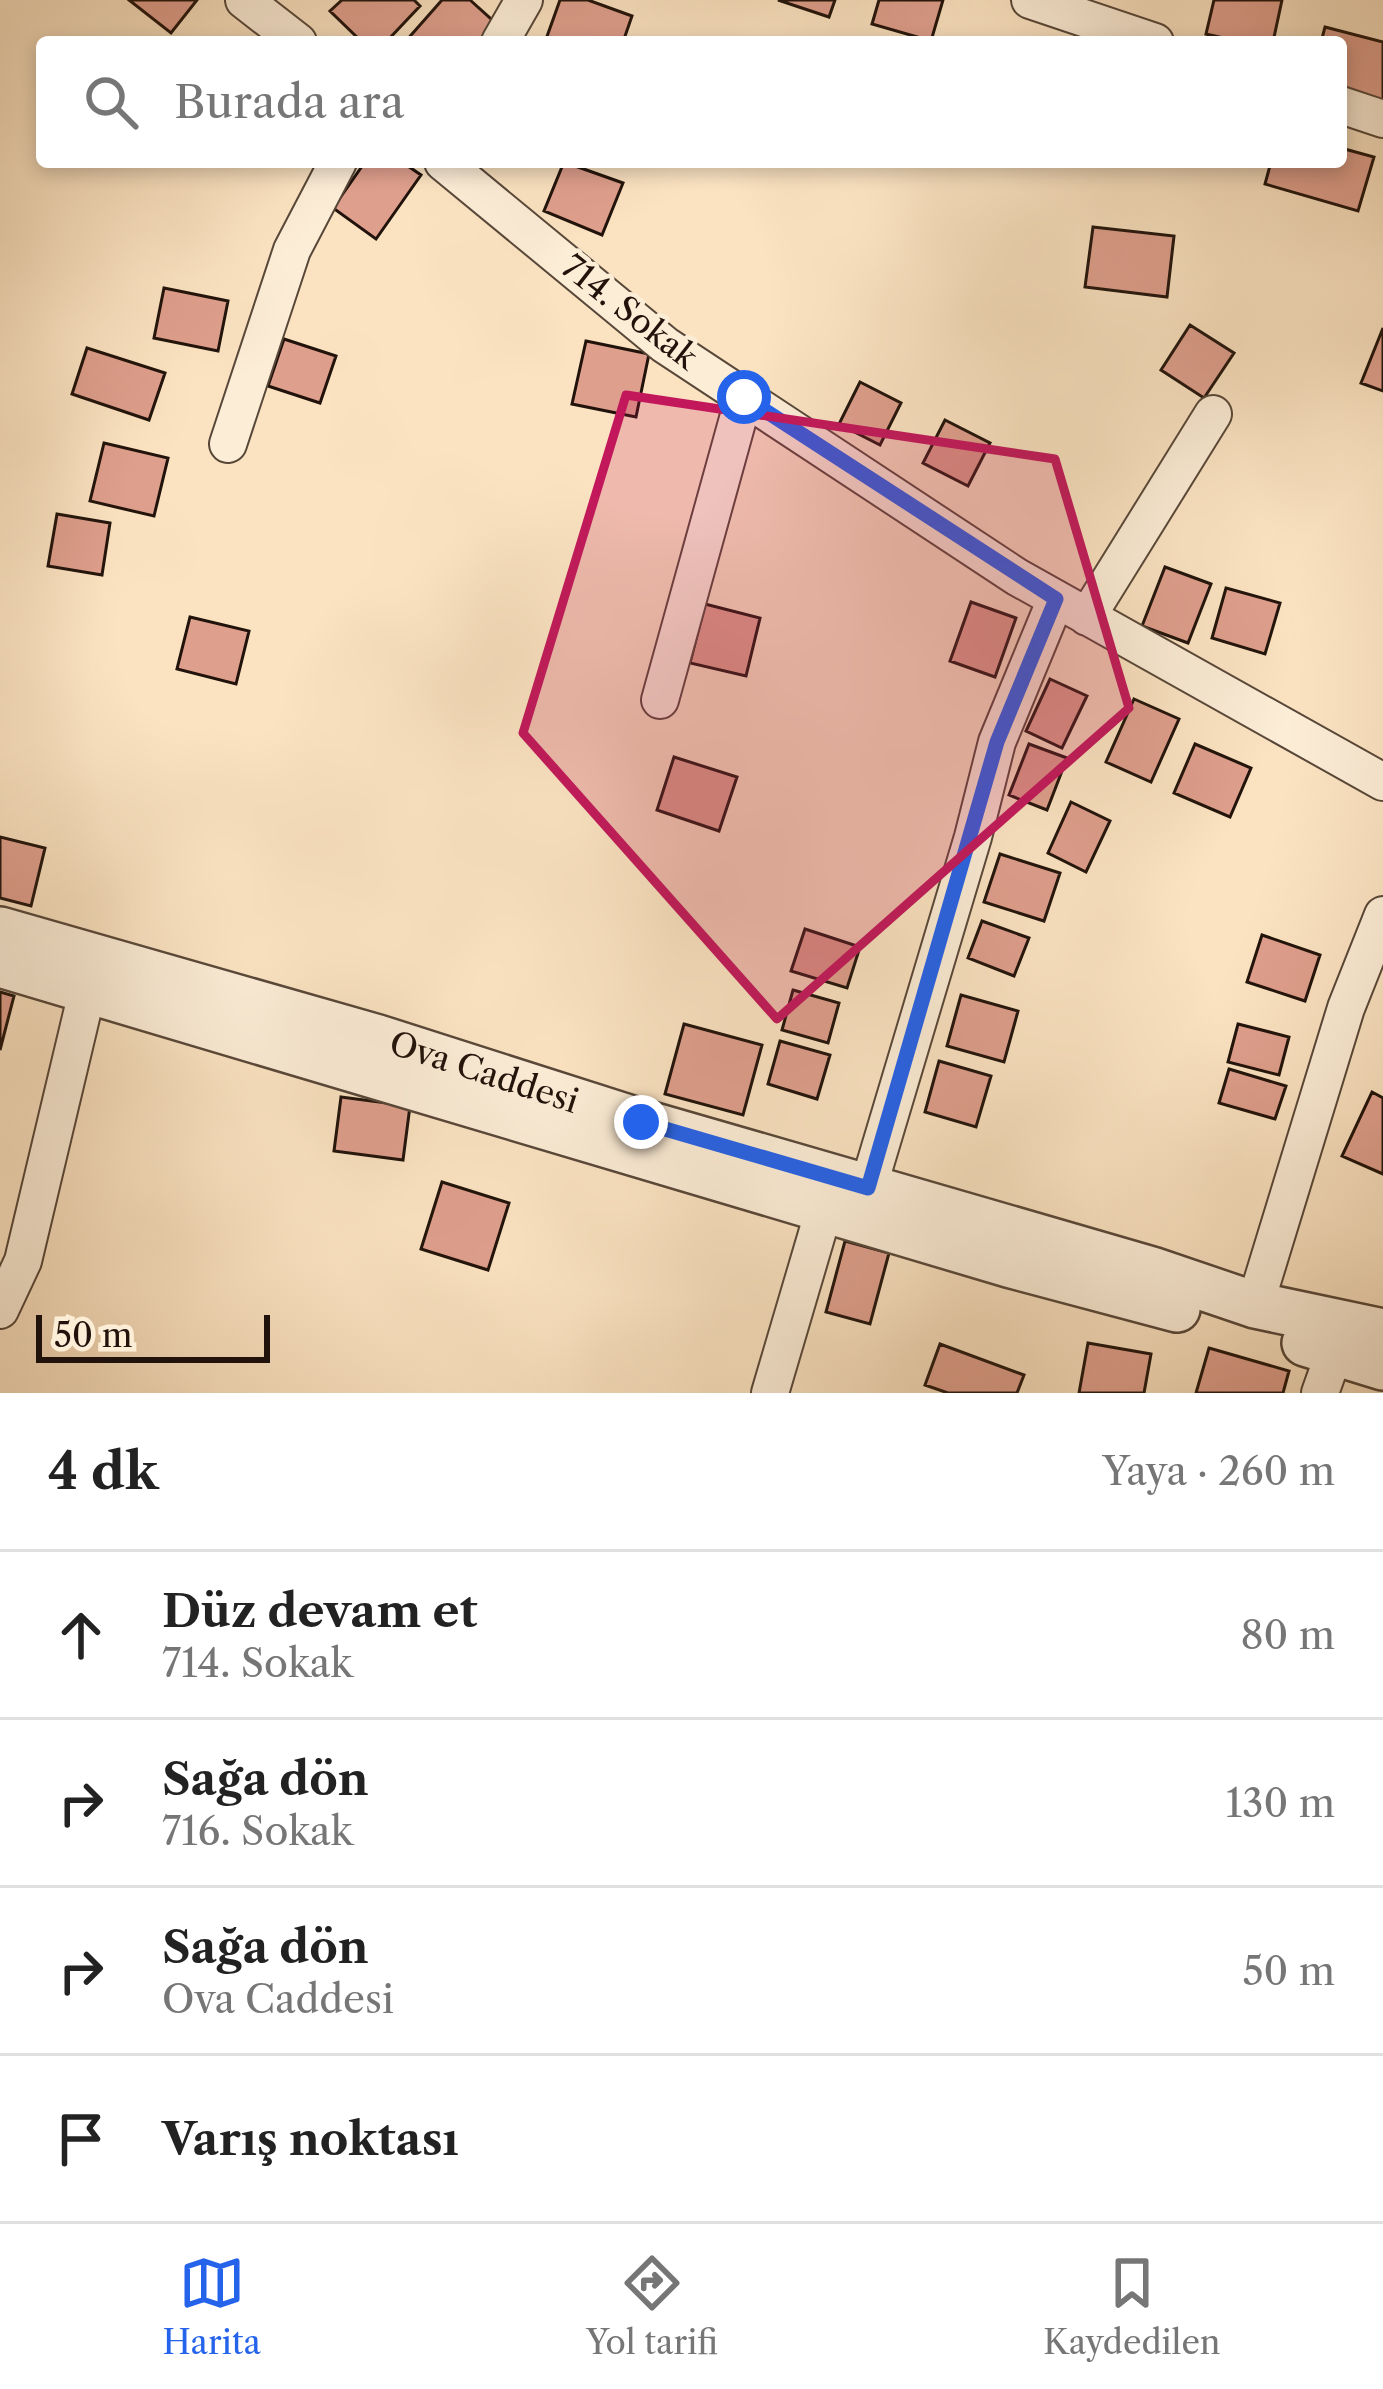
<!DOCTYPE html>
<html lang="tr">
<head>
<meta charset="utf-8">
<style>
  :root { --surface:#fff; --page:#f6f6f6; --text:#222; --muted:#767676; --line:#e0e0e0; --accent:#2563eb }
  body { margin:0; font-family:"Libre Caslon Text",serif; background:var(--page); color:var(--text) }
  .scale { position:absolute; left:36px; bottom:30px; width:234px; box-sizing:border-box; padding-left:12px; border:6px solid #21130b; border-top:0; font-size:33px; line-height:42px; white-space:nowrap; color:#21130b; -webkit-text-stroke:9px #fcedd7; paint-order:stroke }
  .stop { position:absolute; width:36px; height:36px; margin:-27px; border:9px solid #2563eb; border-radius:50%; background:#fff }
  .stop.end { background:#2563eb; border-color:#fff; box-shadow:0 3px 12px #0008 }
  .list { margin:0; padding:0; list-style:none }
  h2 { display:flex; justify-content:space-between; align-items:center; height:156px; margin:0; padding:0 48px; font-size:51px }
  h2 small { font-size:39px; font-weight:400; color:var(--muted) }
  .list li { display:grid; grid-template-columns:78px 1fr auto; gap:36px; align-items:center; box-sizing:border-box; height:168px; padding:0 48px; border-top:3px solid var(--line) }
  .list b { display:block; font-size:45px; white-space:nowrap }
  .list p { margin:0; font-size:39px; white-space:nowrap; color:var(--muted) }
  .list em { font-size:39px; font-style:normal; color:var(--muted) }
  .icon { flex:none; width:66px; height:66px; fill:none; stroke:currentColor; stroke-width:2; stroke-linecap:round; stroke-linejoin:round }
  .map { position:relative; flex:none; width:1383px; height:1393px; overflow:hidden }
  .search { position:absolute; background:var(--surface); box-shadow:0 6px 18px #0003; left:36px; right:36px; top:36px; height:132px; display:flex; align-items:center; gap:30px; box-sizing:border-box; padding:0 42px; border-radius:12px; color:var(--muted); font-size:45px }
  .sheet { height:828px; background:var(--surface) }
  nav { display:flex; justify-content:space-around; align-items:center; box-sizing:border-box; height:168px; border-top:3px solid var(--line); background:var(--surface); font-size:33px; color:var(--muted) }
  nav a { display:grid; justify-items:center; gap:6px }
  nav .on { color:var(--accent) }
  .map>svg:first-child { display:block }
</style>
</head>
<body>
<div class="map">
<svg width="1383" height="1393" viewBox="0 0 1383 1393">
  <rect width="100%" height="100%" fill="#fbe3c2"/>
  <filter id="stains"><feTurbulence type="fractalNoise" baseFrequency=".00167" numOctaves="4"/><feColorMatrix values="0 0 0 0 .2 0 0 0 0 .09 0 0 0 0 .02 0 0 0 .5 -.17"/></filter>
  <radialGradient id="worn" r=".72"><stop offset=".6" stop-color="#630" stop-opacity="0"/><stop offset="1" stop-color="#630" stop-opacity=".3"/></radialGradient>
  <path fill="#df9f8d" stroke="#21130b" stroke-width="3" d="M 129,0 L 197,0 L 171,33 Z
    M 342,0 L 414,0 L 420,6 L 386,42 L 362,42 L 330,11 Z
    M 442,0 L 470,0 L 501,28 L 489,42 L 405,42 Z
    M 560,0 L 588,0 L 632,16 L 623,42 L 545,42 Z
    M 778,0 L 835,0 L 829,17 Z
    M 879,0 L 943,0 L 931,41 L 872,24 Z
    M 1214,0 L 1282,0 L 1273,42 L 1241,42 L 1206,34 Z
    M 1325,27 L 1383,42 L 1383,106 L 1341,95 L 1341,42 L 1321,42 Z
    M 1341,148 L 1374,157 L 1358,211 L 1265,184 L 1271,162 L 1341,162 Z
    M 365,162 L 402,162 L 421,175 L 376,239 L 333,208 Z
    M 564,162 L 623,183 L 602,235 L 544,211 Z
    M 1093,227 L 1174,236 L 1167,297 L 1085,287 Z
    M 164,288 L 228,301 L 218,351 L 154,338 Z
    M 1190,325 L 1234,353 L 1204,398 L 1161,370 Z
    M 1383,328 L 1383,391 L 1361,383 Z
    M 284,339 L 336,356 L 320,403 L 268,386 Z
    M 586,341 L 649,354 L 636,417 L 572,404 Z
    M 87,348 L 165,373 L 149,420 L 72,394 Z
    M 860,382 L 901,403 L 880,445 L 839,424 Z
    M 945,420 L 990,443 L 968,486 L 923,463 Z
    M 104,443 L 168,458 L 154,516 L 90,501 Z
    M 57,514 L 110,523 L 102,575 L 48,566 Z
    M 1165,567 L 1211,584 L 1188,643 L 1142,626 Z
    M 1226,588 L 1280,603 L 1265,654 L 1212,638 Z
    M 971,602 L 1016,618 L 995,677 L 950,661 Z
    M 705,604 L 760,618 L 746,676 L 690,663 Z
    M 190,617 L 249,631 L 236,684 L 177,669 Z
    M 1050,679 L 1087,696 L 1062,748 L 1026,731 Z
    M 1134,699 L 1179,719 L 1151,782 L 1106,762 Z
    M 1029,744 L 1067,758 L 1047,810 L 1009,795 Z
    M 1195,744 L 1251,768 L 1230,817 L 1174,793 Z
    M 674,757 L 737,777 L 719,831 L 657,810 Z
    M 1071,802 L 1110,821 L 1086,872 L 1048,853 Z
    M 0,837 L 45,848 L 31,906 L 0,898 Z
    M 1000,854 L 1060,873 L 1044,921 L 984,902 Z
    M 982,921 L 1029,938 L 1014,976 L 968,958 Z
    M 805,929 L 860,947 L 847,988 L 791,971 Z
    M 1262,935 L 1320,955 L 1305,1001 L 1247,982 Z
    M 793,990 L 839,1003 L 828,1043 L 782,1030 Z
    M 0,992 L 14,996 L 0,1050 Z
    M 961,995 L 1018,1011 L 1004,1062 L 947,1046 Z
    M 684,1024 L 762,1045 L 743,1115 L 665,1094 Z
    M 1238,1024 L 1289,1037 L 1279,1075 L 1228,1062 Z
    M 780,1041 L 830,1055 L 817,1099 L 768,1084 Z
    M 939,1061 L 991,1076 L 976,1127 L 925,1112 Z
    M 1229,1069 L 1286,1086 L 1275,1119 L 1219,1103 Z
    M 1372,1092 L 1383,1098 L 1383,1174 L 1342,1156 Z
    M 341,1097 L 410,1106 L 403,1160 L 334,1151 Z
    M 442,1182 L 509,1203 L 488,1270 L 421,1249 Z
    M 845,1241 L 889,1253 L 870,1324 L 826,1312 Z
    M 1088,1343 L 1151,1354 L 1144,1393 L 1079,1393 Z
    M 940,1344 L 1024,1375 L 1017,1393 L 948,1393 L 925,1385 Z
    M 1209,1348 L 1289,1371 L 1283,1393 L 1196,1393 Z"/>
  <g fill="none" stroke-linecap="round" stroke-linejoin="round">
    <g stroke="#584739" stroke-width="40">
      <path id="minor" d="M 244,0 L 298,42
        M 1030,0 L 1155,42
        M 500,42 L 524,0
        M 1341,105 L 1383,119
        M 443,162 L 665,345 L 1017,577 L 1383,782
        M 228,444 L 292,250 L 338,162
        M 1087,617 L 1213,414
        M 660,700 L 744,397
        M 868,1188 L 973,837 L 997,742 L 1056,599
        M 1255,1305 L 1346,1008 L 1383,915
        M 0,1310 L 23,1261 L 93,967
        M 770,1393 L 824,1210
        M 1320,1393 L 1335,1351"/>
    </g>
    <g stroke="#584739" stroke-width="50">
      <path id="tertiary" d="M 0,930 L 378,1038 L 641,1122 L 1152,1270 L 1255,1305 L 1383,1332
        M 0,964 L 1008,1264 L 1177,1309
        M 1305,1343 L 1383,1367"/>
    </g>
    <use href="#minor" stroke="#fcedd7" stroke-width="36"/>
    <use href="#tertiary" stroke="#fcedd7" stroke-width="45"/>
  </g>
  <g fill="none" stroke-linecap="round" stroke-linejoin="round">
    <path stroke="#2563eb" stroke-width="15" d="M 641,1122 L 868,1188 L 997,742 L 1056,599 L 744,397"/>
  </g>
  <path fill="#c2185b" fill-opacity="0.2" stroke="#c2185b" stroke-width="9" stroke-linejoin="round" d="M 626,395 L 1055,459 L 1129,708 L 777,1019 L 523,733 Z"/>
  <g text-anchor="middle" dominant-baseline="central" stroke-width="9" stroke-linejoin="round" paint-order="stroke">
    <g font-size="33" fill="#21130b" stroke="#fcedd7">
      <text transform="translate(630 312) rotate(38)">714. Sokak</text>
      <text transform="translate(484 1072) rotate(18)">Ova Caddesi</text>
    </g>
  </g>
  <rect width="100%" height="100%" filter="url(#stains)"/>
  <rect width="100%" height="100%" fill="url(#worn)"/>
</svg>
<div class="scale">50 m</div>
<div class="stop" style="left:744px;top:397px"></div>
<div class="stop end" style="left:641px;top:1122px"></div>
<div class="search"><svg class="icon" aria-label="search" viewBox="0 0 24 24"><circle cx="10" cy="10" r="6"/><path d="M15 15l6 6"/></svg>Burada ara</div>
</div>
<section class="sheet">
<h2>4 dk<small>Yaya · 260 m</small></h2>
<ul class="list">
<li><svg class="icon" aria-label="ahead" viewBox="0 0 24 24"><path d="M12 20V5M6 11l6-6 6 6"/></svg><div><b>Düz devam et</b><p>714. Sokak</p></div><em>80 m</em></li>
<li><svg class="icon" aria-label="right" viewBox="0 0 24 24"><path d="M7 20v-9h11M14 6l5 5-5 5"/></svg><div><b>Sağa dön</b><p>716. Sokak</p></div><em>130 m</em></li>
<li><svg class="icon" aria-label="right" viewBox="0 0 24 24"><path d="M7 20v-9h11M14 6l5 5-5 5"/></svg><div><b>Sağa dön</b><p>Ova Caddesi</p></div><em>50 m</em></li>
<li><svg class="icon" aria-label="arrive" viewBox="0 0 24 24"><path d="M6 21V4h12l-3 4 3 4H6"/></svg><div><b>Varış noktası</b></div></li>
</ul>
</section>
<nav>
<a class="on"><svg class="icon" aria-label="map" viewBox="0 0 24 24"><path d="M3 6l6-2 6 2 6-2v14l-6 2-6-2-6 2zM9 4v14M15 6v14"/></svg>Harita</a>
<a><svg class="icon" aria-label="directions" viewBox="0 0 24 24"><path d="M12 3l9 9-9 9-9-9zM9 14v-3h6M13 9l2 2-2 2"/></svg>Yol tarifi</a>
<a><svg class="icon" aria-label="saved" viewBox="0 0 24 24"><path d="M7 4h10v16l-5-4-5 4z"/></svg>Kaydedilen</a>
</nav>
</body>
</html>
